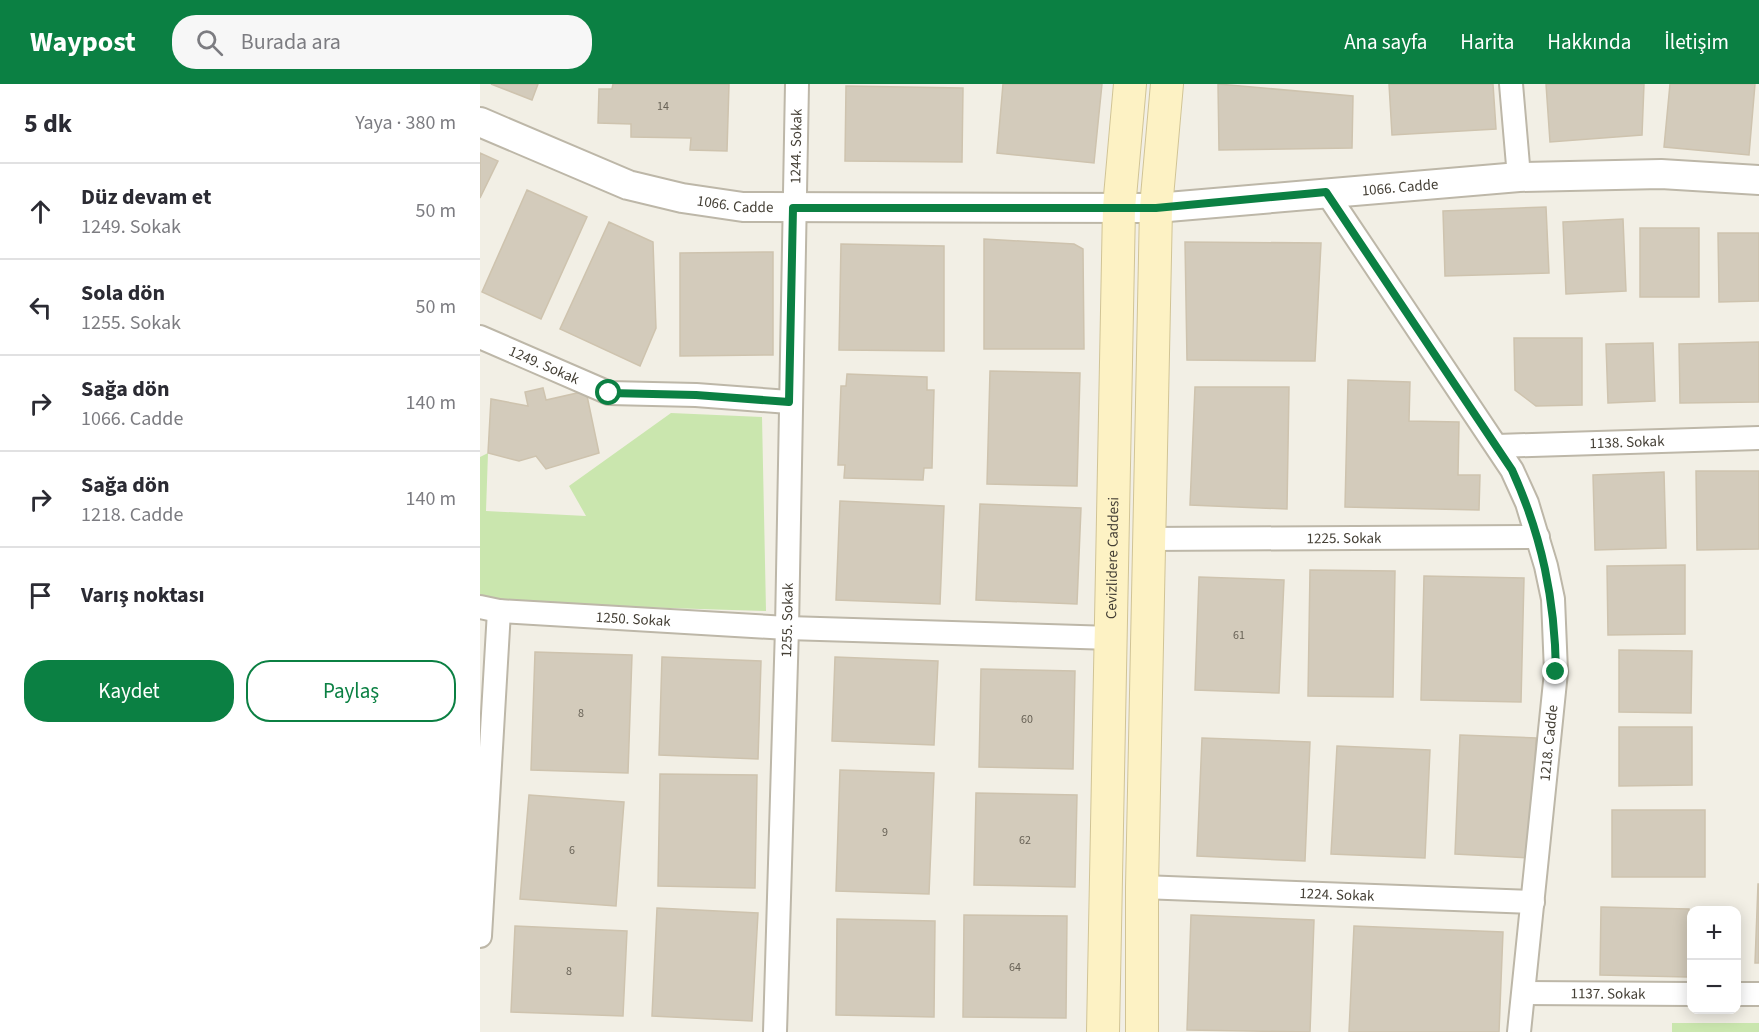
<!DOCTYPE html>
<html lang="tr">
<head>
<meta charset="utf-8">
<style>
  :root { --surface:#fff; --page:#f7f7f7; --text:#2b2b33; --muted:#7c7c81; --line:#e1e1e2; --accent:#0b8043 }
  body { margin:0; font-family:"Source Sans 3",sans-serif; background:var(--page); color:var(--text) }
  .controls { position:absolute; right:18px; bottom:18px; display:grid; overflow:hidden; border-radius:12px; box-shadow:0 3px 15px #0003 }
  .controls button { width:54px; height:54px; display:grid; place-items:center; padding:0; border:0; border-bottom:2px solid var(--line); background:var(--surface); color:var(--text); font:30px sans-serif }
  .stop { position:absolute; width:18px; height:18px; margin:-14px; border:4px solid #0b8043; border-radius:50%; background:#fff }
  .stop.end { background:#0b8043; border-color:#fff; box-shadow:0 2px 6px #0008 }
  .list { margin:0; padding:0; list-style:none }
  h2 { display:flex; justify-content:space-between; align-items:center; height:78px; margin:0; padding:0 24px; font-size:26px }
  h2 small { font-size:20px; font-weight:400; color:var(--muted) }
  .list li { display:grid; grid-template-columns:39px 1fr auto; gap:18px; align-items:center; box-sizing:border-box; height:96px; padding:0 24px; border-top:2px solid var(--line) }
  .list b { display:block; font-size:22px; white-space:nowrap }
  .list p { margin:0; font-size:20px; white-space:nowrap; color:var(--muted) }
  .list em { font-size:20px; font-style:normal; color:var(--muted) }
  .actions { display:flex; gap:12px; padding:18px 24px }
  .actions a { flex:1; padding:14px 0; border:2px solid var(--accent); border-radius:24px; text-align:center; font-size:21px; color:var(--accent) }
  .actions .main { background:var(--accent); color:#fff }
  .icon { flex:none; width:33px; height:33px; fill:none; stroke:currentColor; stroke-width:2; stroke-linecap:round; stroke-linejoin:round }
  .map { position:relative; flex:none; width:1279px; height:948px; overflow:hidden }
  header { display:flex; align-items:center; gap:36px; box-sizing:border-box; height:84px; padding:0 30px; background:var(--accent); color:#fff }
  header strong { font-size:28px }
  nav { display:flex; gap:33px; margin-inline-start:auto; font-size:21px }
  .search { width:420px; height:54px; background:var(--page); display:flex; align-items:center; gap:15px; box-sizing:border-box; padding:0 21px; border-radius:24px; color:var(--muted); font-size:22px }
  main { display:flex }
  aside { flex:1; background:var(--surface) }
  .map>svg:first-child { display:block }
</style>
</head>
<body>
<header>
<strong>Waypost</strong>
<div class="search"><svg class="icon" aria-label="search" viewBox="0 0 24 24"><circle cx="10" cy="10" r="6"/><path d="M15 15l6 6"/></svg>Burada ara</div>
<nav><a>Ana sayfa</a><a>Harita</a><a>Hakkında</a><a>İletişim</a></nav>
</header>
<main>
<aside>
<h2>5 dk<small>Yaya · 380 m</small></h2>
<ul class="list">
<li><svg class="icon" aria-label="ahead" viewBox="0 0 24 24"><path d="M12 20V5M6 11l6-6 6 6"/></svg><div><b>Düz devam et</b><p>1249. Sokak</p></div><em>50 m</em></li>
<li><svg class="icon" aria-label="left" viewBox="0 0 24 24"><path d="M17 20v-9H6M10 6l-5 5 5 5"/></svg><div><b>Sola dön</b><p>1255. Sokak</p></div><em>50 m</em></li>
<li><svg class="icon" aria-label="right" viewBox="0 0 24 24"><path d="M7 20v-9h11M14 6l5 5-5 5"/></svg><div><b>Sağa dön</b><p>1066. Cadde</p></div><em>140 m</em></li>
<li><svg class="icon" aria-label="right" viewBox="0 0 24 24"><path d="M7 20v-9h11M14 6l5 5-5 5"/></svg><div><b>Sağa dön</b><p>1218. Cadde</p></div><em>140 m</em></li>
<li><svg class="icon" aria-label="arrive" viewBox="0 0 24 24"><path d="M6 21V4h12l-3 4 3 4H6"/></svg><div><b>Varış noktası</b></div></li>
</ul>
<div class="actions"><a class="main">Kaydet</a><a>Paylaş</a></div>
</aside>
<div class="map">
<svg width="1279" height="948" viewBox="0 0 1279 948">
  <rect width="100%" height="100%" fill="#f2efe5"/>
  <path fill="#cae6ae" d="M 191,329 L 282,333 L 286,527 L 27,519 L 0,514 L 0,373 L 8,369 L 6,427 L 106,432 L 89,402 Z
    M 1192,939 L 1279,939 L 1279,948 L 1192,948 Z"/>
  <path fill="#d3cbbb" stroke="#cec3ae" stroke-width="1.5" d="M 11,0 L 58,0 L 52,16 Z
    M 133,0 L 249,0 L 247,67 L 210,66 L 211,54 L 151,53 L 151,40 L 118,39 L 119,5 L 132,5 Z
    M 523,0 L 622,0 L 614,79 L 517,69 Z
    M 738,0 L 873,12 L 872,64 L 739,66 Z
    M 909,0 L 1013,0 L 1016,45 L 912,51 Z
    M 1066,0 L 1164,0 L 1162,51 L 1070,58 Z
    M 1190,0 L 1275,0 L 1269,71 L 1184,63 Z
    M 366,2 L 483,4 L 482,78 L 365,77 Z
    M 0,69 L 18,77 L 0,114 Z
    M 47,106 L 107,133 L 61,235 L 2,208 Z
    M 1066,123 L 1069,189 L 965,192 L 963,127 Z
    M 1143,135 L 1146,207 L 1086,210 L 1083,138 Z
    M 129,138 L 173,158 L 176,244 L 160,282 L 80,245 Z
    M 1160,144 L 1219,144 L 1219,213 L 1160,213 Z
    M 1238,149 L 1279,149 L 1279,217 L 1239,218 Z
    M 504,155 L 594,160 L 603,165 L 604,265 L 504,265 Z
    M 705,158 L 841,159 L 835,277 L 707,276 Z
    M 361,160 L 464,162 L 464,267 L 359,266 Z
    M 293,168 L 293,271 L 200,272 L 200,169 Z
    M 1034,254 L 1102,254 L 1102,321 L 1056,322 L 1035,306 Z
    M 1279,258 L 1279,318 L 1200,319 L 1199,260 Z
    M 1173,259 L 1175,317 L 1128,319 L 1126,260 Z
    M 510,287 L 600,289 L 597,402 L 507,400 Z
    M 367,290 L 447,293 L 447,306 L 454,306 L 452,384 L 444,384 L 443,396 L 364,394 L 365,381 L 358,381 L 361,302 L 366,302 Z
    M 868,296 L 930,298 L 929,337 L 979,338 L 978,391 L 1000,391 L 999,426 L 865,423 Z
    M 715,303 L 809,303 L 807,425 L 710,421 Z
    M 63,304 L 66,316 L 106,307 L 119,369 L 66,385 L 56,372 L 39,377 L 8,369 L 11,315 L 48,322 L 45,308 Z
    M 1216,387 L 1279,387 L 1279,465 L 1217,466 Z
    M 1184,388 L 1186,464 L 1115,466 L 1113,391 Z
    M 360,417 L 464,422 L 460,520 L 356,516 Z
    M 500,420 L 601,424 L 597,520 L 496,516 Z
    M 1205,481 L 1205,550 L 1128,551 L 1127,482 Z
    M 830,486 L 915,487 L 913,613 L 828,612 Z
    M 944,492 L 1044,494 L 1041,618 L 941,616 Z
    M 719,493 L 804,496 L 799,609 L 715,606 Z
    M 1139,566 L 1212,567 L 1211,629 L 1139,628 Z
    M 55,568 L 152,571 L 148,689 L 51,686 Z
    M 182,573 L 281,577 L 278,675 L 179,671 Z
    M 355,573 L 458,577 L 454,661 L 352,657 Z
    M 501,585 L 595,587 L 593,685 L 499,683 Z
    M 1139,643 L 1212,643 L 1212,701 L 1139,702 Z
    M 980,651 L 1056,654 L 1051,774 L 975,770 Z
    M 722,654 L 830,658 L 825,777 L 717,772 Z
    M 857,662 L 950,666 L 945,774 L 851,770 Z
    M 360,686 L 454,689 L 449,810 L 356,807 Z
    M 180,690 L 277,691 L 275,804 L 178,802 Z
    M 496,709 L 597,711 L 595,803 L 494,801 Z
    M 49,711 L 144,718 L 136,822 L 40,815 Z
    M 1132,726 L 1225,726 L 1225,793 L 1132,793 Z
    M 1278,800 L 1279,800 L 1279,879 L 1275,879 Z
    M 1121,823 L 1209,825 L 1208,893 L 1120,891 Z
    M 177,824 L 278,829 L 272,937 L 172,932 Z
    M 484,831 L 587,832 L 586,934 L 483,933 Z
    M 711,831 L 834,836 L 830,948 L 707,946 Z
    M 357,835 L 455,837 L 454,933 L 356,931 Z
    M 35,842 L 147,847 L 143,932 L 31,928 Z
    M 874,842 L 1023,848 L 1019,948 L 869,948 Z"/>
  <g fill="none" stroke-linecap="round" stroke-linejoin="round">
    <g stroke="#bdb7a8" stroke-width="26">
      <g id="minor">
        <path d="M 1031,0 L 1039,93"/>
        <path d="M 846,108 L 1032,386 L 1047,419 L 1066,482 L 1073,515 L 1076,588 L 1039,948"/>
        <path id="s1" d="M 0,253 L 129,309 L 216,311 L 309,318"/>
        <path id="s2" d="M 1017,362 L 1279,354"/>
        <path id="s3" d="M 669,455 L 1058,453"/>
        <path id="s4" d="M 0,523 L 19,527 L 307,544 L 632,554"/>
        <path id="s5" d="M 662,803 L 1053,818"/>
        <path d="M 0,852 L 19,527"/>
        <path id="s6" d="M 1044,909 L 1212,910"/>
        <path d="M 1256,910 L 1279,910"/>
        <path id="s7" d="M 295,948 L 307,544 L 317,0"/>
      </g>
    </g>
    <g stroke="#bdb7a8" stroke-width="32">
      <g id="tertiary">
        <path id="s8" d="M 0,38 L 148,101 L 202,114 L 263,123 L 676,124 L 1039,93 L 1181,90 L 1279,96"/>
      </g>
    </g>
    <g stroke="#d1c495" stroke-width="34">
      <g id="secondary">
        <path id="s9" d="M 623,948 L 639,124 L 650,0"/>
        <path d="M 662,948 L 662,803 L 676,124 L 687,0"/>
      </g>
    </g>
    <use href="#minor" stroke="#fff" stroke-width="22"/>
    <use href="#tertiary" stroke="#fff" stroke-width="28"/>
    <use href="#secondary" stroke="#fdf2c4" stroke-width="32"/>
  </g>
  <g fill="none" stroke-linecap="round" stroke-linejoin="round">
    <path stroke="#0b8043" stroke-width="8" d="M 129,309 L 216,311 L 309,318 L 313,124 L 676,124 L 846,108 L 1032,386 C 1062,452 1075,516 1076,588"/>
  </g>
  <g text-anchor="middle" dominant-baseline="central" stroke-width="4.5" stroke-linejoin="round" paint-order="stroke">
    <g font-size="12" fill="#686256">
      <text x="183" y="22">14</text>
      <text x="759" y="551">61</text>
      <text x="101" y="629">8</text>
      <text x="547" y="635">60</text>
      <text x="405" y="748">9</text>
      <text x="545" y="756">62</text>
      <text x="92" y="766">6</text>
      <text x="535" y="883">64</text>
      <text x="89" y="887">8</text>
    </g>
    <g font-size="15" fill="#443f35" stroke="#fff">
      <text stroke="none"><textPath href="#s7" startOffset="886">1244. Sokak</textPath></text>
      <text stroke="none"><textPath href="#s8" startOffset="936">1066. Cadde</textPath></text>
      <text stroke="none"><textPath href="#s8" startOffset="270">1066. Cadde</textPath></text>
      <text stroke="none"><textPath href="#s1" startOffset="70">1249. Sokak</textPath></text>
      <text stroke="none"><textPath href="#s2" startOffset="130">1138. Sokak</textPath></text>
      <text stroke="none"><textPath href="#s3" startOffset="195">1225. Sokak</textPath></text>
      <text stroke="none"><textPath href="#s9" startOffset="474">Cevizlidere Caddesi</textPath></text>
      <text stroke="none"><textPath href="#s4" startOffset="154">1250. Sokak</textPath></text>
      <text stroke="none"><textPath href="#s7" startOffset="412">1255. Sokak</textPath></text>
      <text transform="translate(1069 659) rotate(-84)">1218. Cadde</text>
      <text stroke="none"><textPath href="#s5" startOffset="195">1224. Sokak</textPath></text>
      <text stroke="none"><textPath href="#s6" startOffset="84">1137. Sokak</textPath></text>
    </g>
  </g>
</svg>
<div class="controls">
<button>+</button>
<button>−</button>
</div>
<div class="stop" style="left:129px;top:309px"></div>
<div class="stop end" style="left:1076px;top:588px"></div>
</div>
</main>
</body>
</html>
